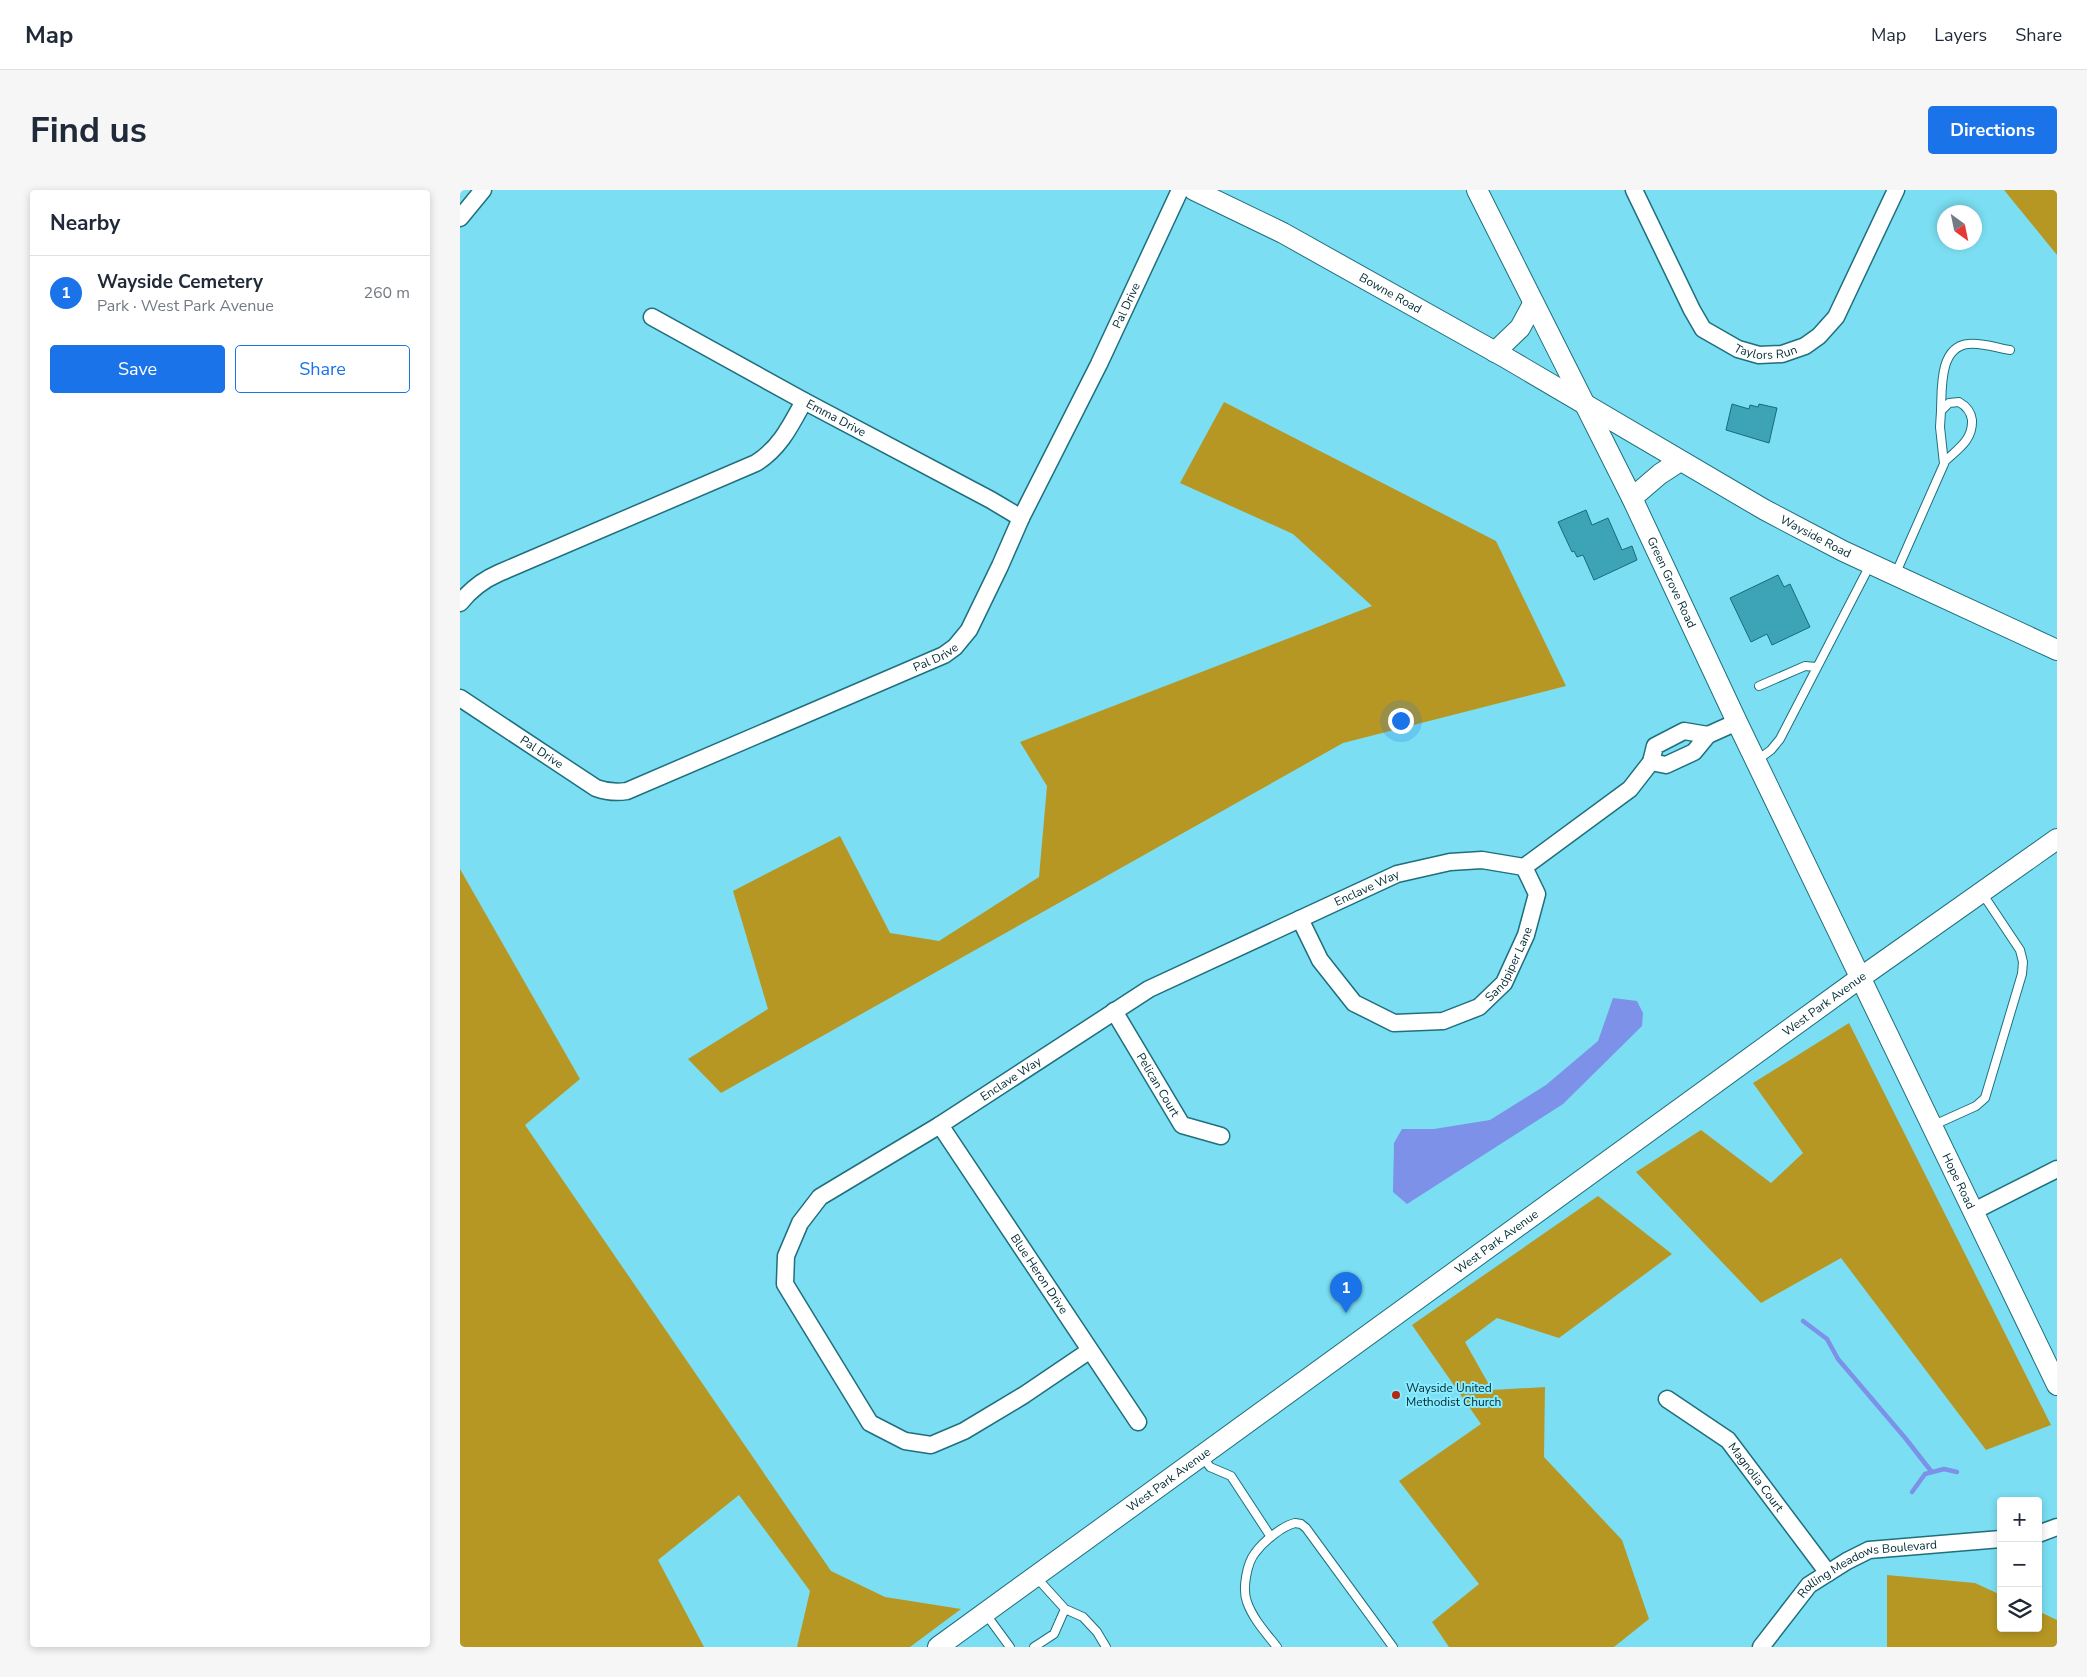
<!DOCTYPE html>
<html lang="en">
<head>
<meta charset="utf-8">
<style>
  :root { --surface:#fff; --page:#f6f6f7; --text:#1f2937; --muted:#747a83; --line:#e0e1e3; --accent:#1a73e8 }
  body { margin:0; font-family:"Nunito Sans",sans-serif; background:var(--page); color:var(--text) }
  .controls { position:absolute; right:15px; bottom:15px; display:grid; overflow:hidden; border-radius:5px; box-shadow:0 2px 8px #0003 }
  .controls button { width:45px; height:45px; display:grid; place-items:center; padding:0; border:0; border-bottom:1px solid var(--line); background:var(--surface); color:var(--text); font:25px sans-serif }
  .compass { position:absolute; left:1477px; top:15px; width:45px; height:45px; border-radius:50%; background:var(--surface); box-shadow:0 2px 8px #0003; rotate:147deg }
  .you { position:absolute; left:940px; top:530px; width:18px; height:18px; margin:-12px; border:4px solid #fff; border-radius:50%; background:#1a73e8; box-shadow:0 0 0 8px #1a73e833 }
  .badge { display:grid; place-items:center; width:32px; height:32px; border-radius:50%; background:var(--accent); color:#fff; font-size:16px; font-weight:700 }
  .pin { position:absolute; translate:-50% -41px; filter:drop-shadow(0 1px 2px #0008) }
  .pin::after { content:''; position:absolute; top:26px; width:18px; height:15px; background:inherit; clip-path:polygon(0 0,100% 0,50% 100%) }
  .list { margin:0; padding:0; list-style:none }
  h2 { display:flex; justify-content:space-between; align-items:center; height:65px; margin:0; padding:0 20px; font-size:21px }
  h2 small { font-size:16px; font-weight:400; color:var(--muted) }
  .list li { display:grid; grid-template-columns:32px 1fr auto; gap:15px; align-items:center; box-sizing:border-box; height:75px; padding:0 20px; border-top:1px solid var(--line) }
  .list b { display:block; font-size:19px; white-space:nowrap }
  .list p { margin:0; font-size:16px; white-space:nowrap; color:var(--muted) }
  .list em { font-size:16px; font-style:normal; color:var(--muted) }
  .actions { display:flex; gap:10px; padding:15px 20px }
  .actions a { flex:1; padding:11px 0; border:1px solid var(--accent); border-radius:5px; text-align:center; font-size:18px; color:var(--accent) }
  .actions .main { background:var(--accent); color:#fff }
  .icon { flex:none; width:28px; height:28px; fill:none; stroke:currentColor; stroke-width:2; stroke-linecap:round; stroke-linejoin:round }
  .map { position:relative; flex:none; width:1597px; height:1457px; overflow:hidden; border-radius:5px }
  header { display:flex; align-items:center; gap:30px; box-sizing:border-box; height:70px; padding:0 25px; background:var(--surface); border-bottom:1px solid var(--line) }
  header strong { font-size:24px }
  nav { display:flex; gap:28px; margin-inline-start:auto; font-size:18px }
  .intro { display:flex; align-items:center; justify-content:space-between; box-sizing:border-box; height:120px; padding:0 30px }
  h1 { margin:0; font-size:35px }
  .button { padding:12px 22px; border-radius:5px; background:var(--accent); color:#fff; font-size:18px; font-weight:700 }
  main { display:flex; gap:30px; padding:0 30px }
  aside { flex:1; background:var(--surface); border-radius:5px; box-shadow:0 2px 8px #0003 }
  .map>svg:first-child { display:block }
</style>
</head>
<body>
<header>
<strong>Map</strong>
<nav><a>Map</a><a>Layers</a><a>Share</a></nav>
</header>
<div class="intro"><h1>Find us</h1><a class="button">Directions</a></div>
<main>
<aside>
<h2>Nearby<small></small></h2>
<ul class="list">
<li><span class="badge">1</span><div><b>Wayside Cemetery</b><p>Park · West Park Avenue</p></div><em>260 m</em></li>
</ul>
<div class="actions"><a class="main">Save</a><a>Share</a></div>
</aside>
<div class="map">
<svg width="1597" height="1457" viewBox="0 0 1597 1457">
  <rect width="100%" height="100%" fill="#7bdef2"/>
  <path fill="#b79723" d="M 1544,0 L 1597,0 L 1597,65 Z
    M 764,212 L 1036,351 L 1106,496 L 883,553 L 261,903 L 228,869 L 308,819 L 273,701 L 380,646 L 430,743 L 479,751 L 579,687 L 587,596 L 560,552 L 912,416 L 833,344 L 720,293 Z
    M 0,679 L 120,889 L 65,935 L 371,1381 L 425,1407 L 501,1419 L 450,1457 L 337,1457 L 350,1401 L 279,1305 L 198,1370 L 244,1457 L 0,1457 Z
    M 1389,833 L 1591,1235 L 1526,1260 L 1381,1068 L 1301,1113 L 1176,982 L 1241,940 L 1311,993 L 1343,963 L 1293,893 Z
    M 1138,1006 L 1212,1064 L 1099,1148 L 1037,1128 L 1005,1152 L 1032,1200 L 1085,1197 L 1084,1267 L 1162,1350 L 1189,1429 L 1154,1457 L 989,1457 L 972,1432 L 1019,1394 L 939,1291 L 1021,1234 L 952,1135 Z
    M 1427,1385 L 1515,1393 L 1541,1405 L 1541,1438 L 1578,1438 L 1578,1421 L 1597,1430 L 1597,1457 L 1427,1457 Z"/>
  <path fill="#7c91e7" d="M 1153,808 L 1177,811 L 1183,823 L 1182,836 L 1103,914 L 947,1014 L 933,1002 L 934,953 L 942,939 L 974,939 L 1030,930 L 1086,895 L 1138,851 Z"/>
  <g fill="none" stroke-linecap="round" stroke-linejoin="round">
    <path stroke="#7c91e7" stroke-width="4.5" d="M 1343,1131 L 1367,1149 L 1378,1169 L 1446,1249 L 1471,1281
      M 1452,1302 L 1465,1284 L 1484,1279 L 1497,1282"/>
  </g>
  <path fill="#3da4b7" stroke="#196b79" d="M 1272,214 L 1289,219 L 1290,215 L 1298,217 L 1299,214 L 1317,218 L 1309,253 L 1266,240 Z
    M 1126,320 L 1132,335 L 1148,328 L 1162,360 L 1172,356 L 1177,370 L 1134,390 L 1123,365 L 1117,367 L 1114,361 L 1112,362 L 1098,332 Z
    M 1318,385 L 1324,397 L 1330,394 L 1350,437 L 1312,455 L 1307,444 L 1291,452 L 1270,408 Z"/>
  <g fill="none" stroke-linecap="round" stroke-linejoin="round">
    <g stroke="#1f6f7d" stroke-width="10">
      <path id="service" d="M 1481,220 C 1482,199 1479,157 1508,154 C 1521,152 1537,158 1550,160
        M 1435,385 L 1484,274 L 1485,271 C 1498,259 1513,250 1512,230 C 1511,222 1506,216 1499,212 L 1489,213 L 1481,221 L 1480,237 L 1484,274
        M 1299,496 L 1345,476 L 1356,477
        M 1296,571 L 1311,560 L 1320,549 L 1410,375
        M 1474,935 L 1516,916 L 1525,908 L 1562,784 L 1563,772 L 1560,760 L 1522,703
        M 742,1266 L 750,1277 L 771,1286 L 811,1347
        M 576,1387 L 605,1419 L 623,1427 L 637,1442 L 646,1457
        M 525,1423 L 550,1457
        M 574,1457 L 594,1444 L 605,1419
        M 817,1457 C 806,1443 793,1429 787,1412 C 782,1399 787,1373 795,1363 C 803,1352 822,1336 835,1333 L 841,1334 L 846,1338 L 933,1457"/>
    </g>
    <g stroke="#1f6f7d" stroke-width="19">
      <g id="minor">
        <path id="s1" d="M 1174,0 L 1232,120 L 1243,139 L 1278,159 L 1299,165 L 1322,164 L 1345,156 L 1359,146 L 1376,127 L 1436,0"/>
        <path d="M 0,28 L 23,0"/>
        <path id="s2" d="M 192,127 L 344,211 L 531,310 L 561,328"/>
        <path d="M 0,413 C 11,399 23,390 39,383 L 296,273 C 320,258 331,235 344,211"/>
        <path id="s3" d="M 0,508 L 136,598 C 147,602 155,603 167,601 L 484,465 L 495,457 L 509,440 L 540,376 L 561,328 L 639,174 L 720,0"/>
        <path d="M 1191,572 L 1206,575 L 1234,562 L 1248,545 L 1277,532"/>
        <path id="s4" d="M 840,729 L 860,770 L 894,813 L 934,833 L 983,831 L 1019,817 L 1044,793 L 1066,745 L 1077,704 L 1064,677"/>
        <path id="s5" d="M 654,821 L 722,935 L 761,946"/>
        <path id="s6" d="M 480,935 L 678,1232"/>
        <path d="M 1514,1021 L 1597,979"/>
        <path id="s7" d="M 629,1161 L 564,1205 L 504,1241 L 471,1255 L 445,1251 L 410,1233 L 325,1094 L 326,1066 L 340,1033 L 360,1007 L 480,935 L 689,799 L 937,684 L 990,672 L 1022,670 L 1064,677 L 1170,599 L 1191,572 L 1195,556 L 1224,541 L 1248,545"/>
        <path id="s8" d="M 1207,1209 L 1268,1250 L 1368,1383"/>
        <path d="M 1578,1344 L 1597,1337"/>
        <path id="s9" d="M 1301,1457 L 1349,1395 L 1387,1371 L 1409,1360 L 1541,1349"/>
      </g>
    </g>
    <g stroke="#1f6f7d" stroke-width="22">
      <g id="tertiary">
        <path id="s10" d="M 734,0 L 823,43 L 1048,169 L 1305,320 L 1383,361 L 1597,460"/>
        <path id="s11" d="M 1017,0 L 1172,308 L 1277,532 L 1597,1195"/>
        <path d="M 1035,162 L 1060,138 L 1073,114"/>
        <path d="M 1172,308 L 1200,284 L 1220,271"/>
        <path id="s12" d="M 478,1457 L 1400,788 L 1597,649"/>
      </g>
    </g>
    <use href="#service" stroke="#fff" stroke-width="8"/>
    <use href="#minor" stroke="#fff" stroke-width="16"/>
    <use href="#tertiary" stroke="#fff" stroke-width="20"/>
  </g>
  <circle fill="#b42810" stroke="#89ebff" stroke-width="2" cx="936" cy="1205" r="5"/>
  <g text-anchor="middle" dominant-baseline="central" stroke-width="4" stroke-linejoin="round" paint-order="stroke">
    <g font-size="12" fill="#002b33" stroke="#89ebff">
      <text stroke="none"><textPath href="#s10" startOffset="222">Bowne Road</textPath></text>
      <text stroke="none"><textPath href="#s3" startOffset="936">Pal Drive</textPath></text>
      <text stroke="none"><textPath href="#s1" startOffset="224">Taylors Run</textPath></text>
      <text stroke="none"><textPath href="#s2" startOffset="210">Emma Drive</textPath></text>
      <text stroke="none"><textPath href="#s10" startOffset="712">Wayside Road</textPath></text>
      <text stroke="none"><textPath href="#s11" startOffset="438">Green Grove Road</textPath></text>
      <text stroke="none"><textPath href="#s3" startOffset="531">Pal Drive</textPath></text>
      <text stroke="none"><textPath href="#s3" startOffset="98">Pal Drive</textPath></text>
      <text stroke="none"><textPath href="#s7" startOffset="1139">Enclave Way</textPath></text>
      <text stroke="none"><textPath href="#s4" startOffset="286">Sandpiper Lane</textPath></text>
      <text stroke="none"><textPath href="#s12" startOffset="1095">West Park Avenue</textPath></text>
      <text stroke="none"><textPath href="#s7" startOffset="734">Enclave Way</textPath></text>
      <text stroke="none"><textPath href="#s5" startOffset="86">Pelican Court</textPath></text>
      <text stroke="none"><textPath href="#s11" startOffset="1102">Hope Road</textPath></text>
      <text stroke="none"><textPath href="#s12" startOffset="690">West Park Avenue</textPath></text>
      <text stroke="none"><textPath href="#s6" startOffset="179">Blue Heron Drive</textPath></text>
      <text stroke="none"><textPath href="#s8" startOffset="120">Magnolia Court</textPath></text>
      <text stroke="none"><textPath href="#s12" startOffset="285">West Park Avenue</textPath></text>
      <text stroke="none"><textPath href="#s9" startOffset="140">Rolling Meadows Boulevard</textPath></text>
    </g>
    <g font-size="12" fill="#002b33" stroke="#89ebff" text-anchor="start">
      <text x="946" y="1198">Wayside United<tspan x="946" dy="14">Methodist Church</tspan></text>
    </g>
  </g>
</svg>
<div class="controls">
<button>+</button>
<button>−</button>
<button><svg class="icon" aria-label="layers" viewBox="0 0 24 24"><path d="M12 4l9 5-9 5-9-5zM3 14l9 5 9-5"/></svg></button>
</div>
<svg class="compass" viewBox="-18 -18 36 36"><path d="M0-13l5 13h-10z" fill="#e53935"/><path d="M0 13l5-13h-10z" fill="#747a83"/></svg>
<div class="you"></div>
<div class="pin badge" style="left:886px;top:1123px">1</div>
</div>
</main>
</body>
</html>
